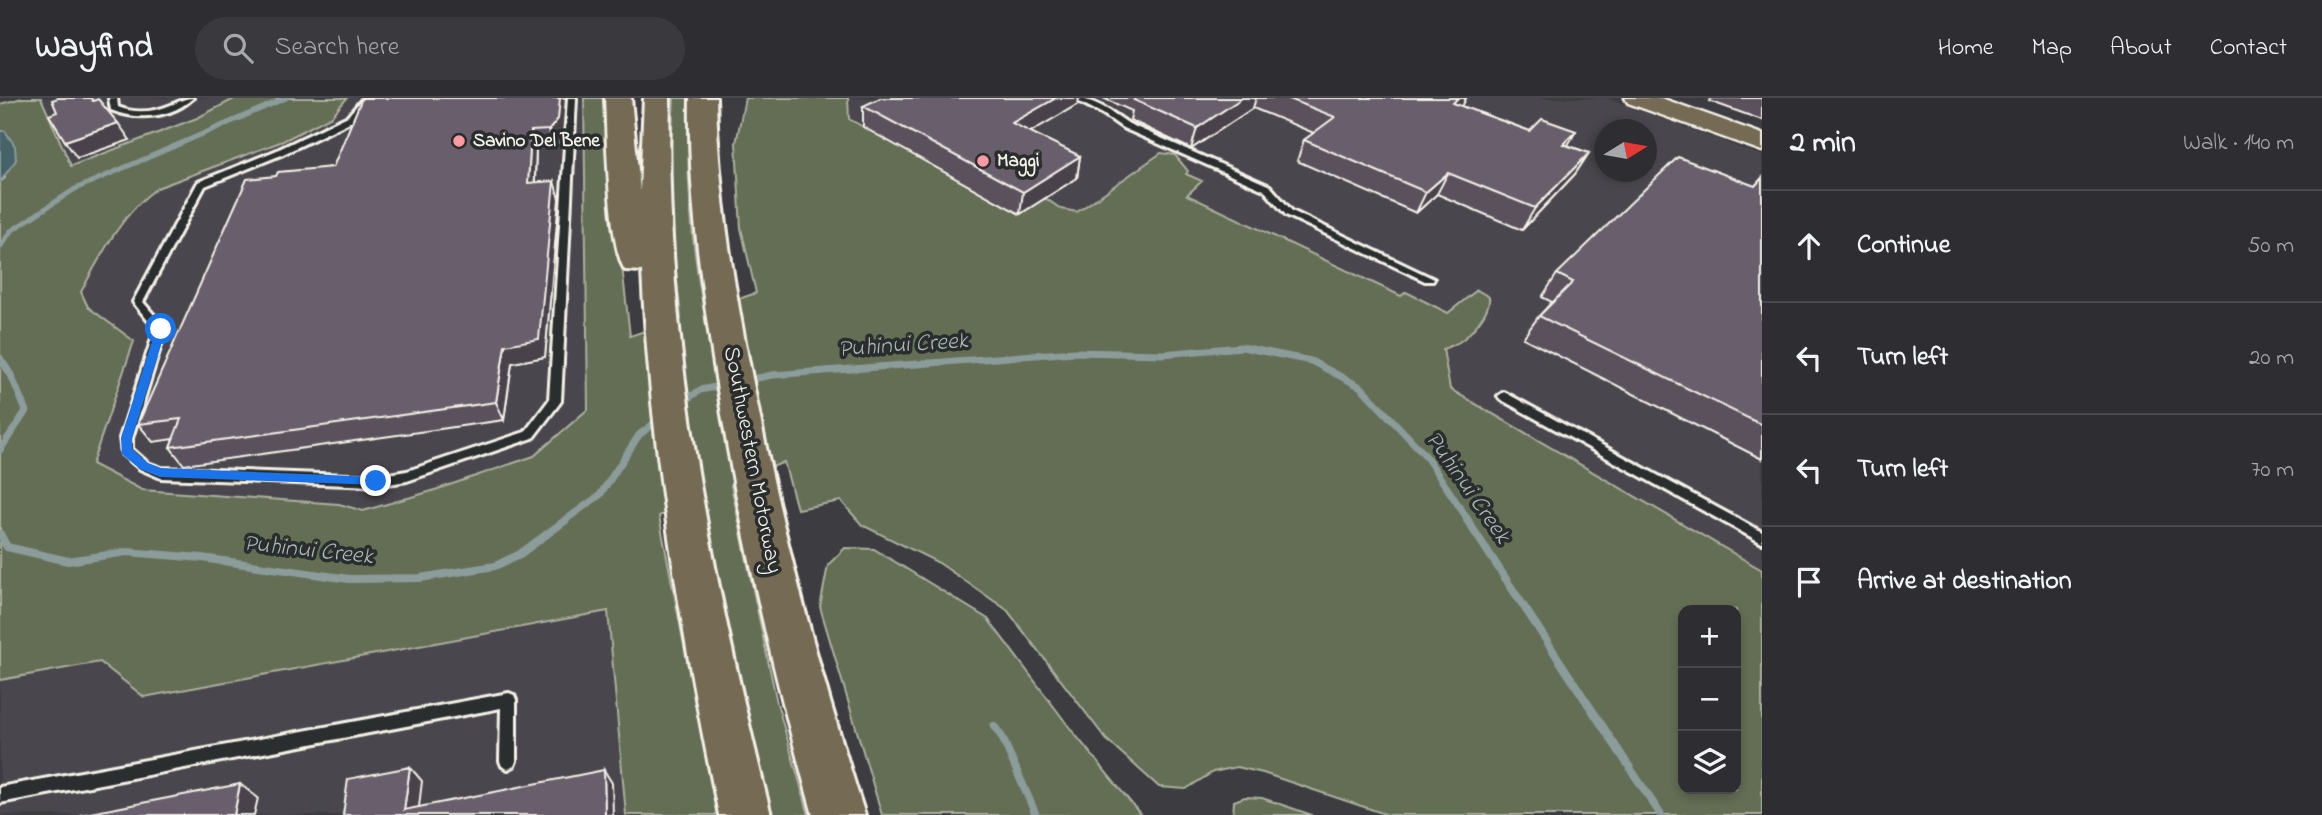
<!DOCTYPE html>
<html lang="en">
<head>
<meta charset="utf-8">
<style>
  :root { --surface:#2e2d31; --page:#3a393d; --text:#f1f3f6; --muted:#a7a8ab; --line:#49494d }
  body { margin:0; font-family:"Indie Flower",sans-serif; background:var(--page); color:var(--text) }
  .controls { position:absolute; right:21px; bottom:21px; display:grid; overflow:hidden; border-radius:14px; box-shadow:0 4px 10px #0003 }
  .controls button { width:63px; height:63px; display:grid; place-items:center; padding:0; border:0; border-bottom:2px solid var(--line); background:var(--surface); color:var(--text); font:35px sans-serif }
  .compass { position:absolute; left:1594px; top:21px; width:63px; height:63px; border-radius:50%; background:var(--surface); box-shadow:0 4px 10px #0003; rotate:79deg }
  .stop { position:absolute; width:21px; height:21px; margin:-16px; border:5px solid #1a73e8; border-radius:50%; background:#fff }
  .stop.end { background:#1a73e8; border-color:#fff; box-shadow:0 2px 7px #0008 }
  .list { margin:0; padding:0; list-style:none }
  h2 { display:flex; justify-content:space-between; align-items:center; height:91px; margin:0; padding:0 28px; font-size:30px }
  h2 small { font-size:23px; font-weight:400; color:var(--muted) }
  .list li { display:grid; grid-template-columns:46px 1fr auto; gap:21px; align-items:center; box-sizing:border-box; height:112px; padding:0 28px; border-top:2px solid var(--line) }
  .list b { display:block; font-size:26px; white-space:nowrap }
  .list em { font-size:23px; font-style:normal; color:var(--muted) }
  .icon { flex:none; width:38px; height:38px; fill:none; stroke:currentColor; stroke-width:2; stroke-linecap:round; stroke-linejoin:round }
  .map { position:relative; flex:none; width:1762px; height:717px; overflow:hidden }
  header { display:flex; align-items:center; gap:42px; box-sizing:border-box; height:98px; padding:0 35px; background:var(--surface); border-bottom:2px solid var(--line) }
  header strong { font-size:33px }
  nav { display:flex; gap:38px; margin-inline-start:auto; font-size:24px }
  .search { width:490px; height:63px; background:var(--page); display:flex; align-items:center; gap:18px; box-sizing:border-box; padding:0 24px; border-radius:38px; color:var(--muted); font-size:26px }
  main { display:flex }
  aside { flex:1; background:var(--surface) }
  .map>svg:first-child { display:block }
</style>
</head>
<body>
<header>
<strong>Wayfind</strong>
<div class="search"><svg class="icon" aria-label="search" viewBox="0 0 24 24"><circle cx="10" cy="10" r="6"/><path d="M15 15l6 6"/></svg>Search here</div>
<nav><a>Home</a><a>Map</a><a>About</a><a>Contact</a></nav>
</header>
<main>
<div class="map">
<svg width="1762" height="717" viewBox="0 0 1762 717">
  <rect width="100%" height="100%" fill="#3d3c41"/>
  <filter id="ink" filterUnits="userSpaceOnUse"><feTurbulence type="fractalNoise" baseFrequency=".0143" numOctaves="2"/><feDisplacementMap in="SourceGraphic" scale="14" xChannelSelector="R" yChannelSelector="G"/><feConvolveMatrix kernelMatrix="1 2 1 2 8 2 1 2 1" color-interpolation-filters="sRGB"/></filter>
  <g filter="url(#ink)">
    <path fill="#4a464e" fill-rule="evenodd" d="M 41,0 L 236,0 L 197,20 L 71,68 Z
      M 347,0 L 584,0 L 588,311 L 534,358 L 432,393 L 363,413 L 339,406 L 142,392 L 91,365 L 133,243 L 88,209 L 80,194 L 106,147 L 144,100 L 157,90 L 283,43 L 332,18 Z
      M 769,0 L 1607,0 L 1762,58 L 1762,472 L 1450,291 L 1072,180 ZM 1604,32 L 1646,32 L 1646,74 L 1604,74 Z
      M 608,512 L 626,717 L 0,717 L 0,582 L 100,564 L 144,599 Z"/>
    <path fill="#636e55" stroke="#acb09e" stroke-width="2" fill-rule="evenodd" d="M 22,0 L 41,0 L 71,68 L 197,20 L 236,0 L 347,0 L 332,18 L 283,43 L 157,90 C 122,115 101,157 81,194 L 88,209 L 134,243 L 92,366 L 142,392 L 339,406 L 363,413 L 432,393 L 534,358 L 588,311 L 584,0 L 608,0 L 611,72 L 630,238 L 681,221 L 668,97 L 674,0 L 690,0 C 685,67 691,147 704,213 L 756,195 L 741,130 L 736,45 L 745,0 L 848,0 L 849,21 L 1020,116 L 1045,100 L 1061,111 L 1077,114 L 1161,55 L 1175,57 L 1188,73 L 1186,76 L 1202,83 L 1187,97 L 1401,198 L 1406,194 L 1448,215 L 1477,192 L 1489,199 C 1491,213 1471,236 1459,244 C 1454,247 1447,249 1443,251 L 1450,291 L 1762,472 L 1762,717 L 1388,717 L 1263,675 L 1237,669 L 1213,674 L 1186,691 L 1159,689 L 1106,641 L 1007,512 L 939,465 L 862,427 L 841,403 L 797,411 L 784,364 L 731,387 L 777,605 L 809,717 L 771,717 L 728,534 L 704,398 L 659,418 L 717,717 L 626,717 L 608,513 L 144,599 L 100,564 L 0,582 L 0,84 L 5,80 L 5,34 L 0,33 L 0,6 ZM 1683,512 L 1736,512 L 1736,691 L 1683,691 Z
      M 845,450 L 874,451 L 988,521 L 1073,634 L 1141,717 L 882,717 L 820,509 L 828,467 Z
      M 1245,699 L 1262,700 L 1312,717 L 1233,717 L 1234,703 Z"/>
    <path fill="#456368" stroke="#8b9c9b" stroke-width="2" d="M 0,33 L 5,33 L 15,48 L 16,62 L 0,84 Z"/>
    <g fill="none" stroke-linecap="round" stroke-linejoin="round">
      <path stroke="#8b9c9b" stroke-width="5" d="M 0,149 L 11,133 L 75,91 L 286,0"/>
      <path stroke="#8b9c9b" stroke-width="7" d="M 0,260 L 11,277 L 26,313 L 0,352
        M 744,283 L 772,277 L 1075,254 L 1163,256 L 1242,249 L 1311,263 L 1361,289 L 1425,357 L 1469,423
        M 682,305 L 700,292 L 725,287
        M 564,423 L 600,397 L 639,337 L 661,320"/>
      <path stroke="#8b9c9b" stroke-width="8" d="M 1467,422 L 1661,717
        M 0,436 L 7,449 L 68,463 L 127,454 L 202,460 L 349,481 L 420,480 L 495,468 L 520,456 L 566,422
        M 994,628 L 1002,639 L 1036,717"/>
      <g stroke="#f4f1e8" stroke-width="6">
        <path id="service" d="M 109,0 L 117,0 L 118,9 C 135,16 154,14 171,7 C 179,4 184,0 193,0 C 172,20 137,23 111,12 Z
          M 363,0 L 371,0 L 354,22 L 281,57 L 205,88 L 143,204 L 166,231 L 132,340 L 132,351 L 148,365 L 162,370 L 376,378 L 407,373 L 525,334 L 549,302 L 568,0 L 576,0 L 561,303 L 559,306 L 533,340 L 407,383 L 376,388 L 161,380 L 140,371 L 122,356 L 120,340 L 155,231 L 133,204 L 198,84 L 275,53 L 348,18 Z
          M 1072,0 C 1093,0 1112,14 1129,26 L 1270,88 L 1292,113 L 1434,181 L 1433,183 L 1425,183 L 1286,117 L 1264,92 L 1123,30 L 1103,16 Z
          M 1504,294 L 1762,434 L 1762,445 L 1500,301 L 1498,298 Z
          M 509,595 L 514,597 L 516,602 L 516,663 L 514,668 L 508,671 L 502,668 L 500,663 L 501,610 L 0,705 L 0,689 Z"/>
      </g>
      <g stroke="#f4f1e8" stroke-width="5">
        <path id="primary" d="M 1625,0 L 1661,0 L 1762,36 L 1762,53 L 1628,5 Z"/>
      </g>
      <g stroke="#f4f1e8" stroke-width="6">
        <path id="motorway" d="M 605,0 L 631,0 L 640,93 L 644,0 L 670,0 C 663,242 713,484 771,717 L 719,717 C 682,538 651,356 642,173 L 625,172 C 608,146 607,36 605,0 Z
          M 690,0 L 716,0 C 718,96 734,190 753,285 C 781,431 819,575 865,717 L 813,717 C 773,575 740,432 717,286 C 702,191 688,96 690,0 Z"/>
      </g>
      <use href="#service" fill="#2a2d2e" fill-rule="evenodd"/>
      <use href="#primary" fill="#746b52" fill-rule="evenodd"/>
      <use href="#motorway" fill="#746b52" fill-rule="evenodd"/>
    </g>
    <path fill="#5a515d" stroke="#f4f1e8" stroke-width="2" d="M 566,0 L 563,38 L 554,49 L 536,50 L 535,84 L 559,101 L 545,259 L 512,265 L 504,322 L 184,367 L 170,349 L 173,341 L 153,344 L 138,326 L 276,78 L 333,69 Z
      M 1103,0 L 1466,0 L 1462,8 L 1589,55 L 1575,76 L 1522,132 L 1437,96 L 1416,115 L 1297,63 L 1304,42 L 1314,35 L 1253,10 L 1191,51 L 1130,22 L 1132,13 Z
      M 1711,0 L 1762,0 L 1762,22 L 1709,3 Z
      M 1078,6 L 1030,34 L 1080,58 L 1077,80 L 1020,116 L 863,29 L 863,8 Z
      M 1762,80 L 1762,361 L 1523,240 L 1539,218 L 1552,204 L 1542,199 L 1557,176 L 1755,88 Z"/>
    <path fill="#4a424c" stroke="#f4f1e8" stroke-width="2" d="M 560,0 L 566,0 L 563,38 L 554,49 L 549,32 Z
      M 1056,0 L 1079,0 L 1078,6 L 1010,46 L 1012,25 Z
      M 1242,0 L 1256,0 L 1253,10 L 1191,51 L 1197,30 Z
      M 1457,0 L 1466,0 L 1462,9 L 1453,5 Z
      M 118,25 L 130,42 L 77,60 L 65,43 Z
      M 531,33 L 536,50 L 534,102 L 528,85 Z
      M 1576,33 L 1564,54 L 1563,46 Z
      M 1589,55 L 1575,76 L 1522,132 L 1535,110 Z
      M 1080,58 L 1077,80 L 1020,116 L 1023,94 Z
      M 1448,75 L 1437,96 L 1416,115 L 1426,94 Z
      M 554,83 L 559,101 L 545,259 L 512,265 L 504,322 L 496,304 L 505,247 Z
      M 410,669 L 422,683 L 418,717 L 404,712 Z
      M 604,672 L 612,685 L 613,717 L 605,717 Z
      M 240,686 L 258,700 L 254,717 L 234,717 Z"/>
    <path fill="#695e6c" stroke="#f4f1e8" stroke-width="2" d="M 58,0 L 91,0 L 93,3 L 98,1 L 118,25 L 65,43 L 49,17 L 57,14 L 52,2 Z
      M 362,0 L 560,0 L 558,21 L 549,32 L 531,33 L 528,85 L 554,83 L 539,241 L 505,247 L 496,304 L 170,349 L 181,321 L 138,326 L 247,81 L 276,78 L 278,74 L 333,69 Z
      M 880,0 L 1056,0 L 1012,25 L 1080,58 L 1023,94 L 863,8 Z
      M 1137,0 L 1242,0 L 1197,30 L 1134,2 Z
      M 1287,0 L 1458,0 L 1453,5 L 1530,33 L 1542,21 L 1576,33 L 1563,46 L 1589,55 L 1535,110 L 1448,75 L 1426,94 L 1304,42 L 1335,19 Z
      M 1678,59 L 1755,88 L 1762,80 L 1762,327 L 1539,218 L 1573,184 L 1557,176 Z
      M 410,669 L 404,712 L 604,672 L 605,717 L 343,717 L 348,681 Z
      M 240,686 L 234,717 L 80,717 Z"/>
  </g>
  <path fill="#1a73e8" d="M 161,228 L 166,231 L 132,340 L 132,351 L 148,365 L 161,370 L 376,379 L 380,380 L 380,387 L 160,379 L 140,371 L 122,356 L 121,340 L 156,231 Z"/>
  <g fill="#ff9aa2" stroke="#2a2d2e" stroke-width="2.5">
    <circle cx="459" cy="43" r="7"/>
    <circle cx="983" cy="63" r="7"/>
  </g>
  <g text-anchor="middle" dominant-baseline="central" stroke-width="7" stroke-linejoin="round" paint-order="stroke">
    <g font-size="19" font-weight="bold" fill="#f4f1e8" stroke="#2a2d2e" text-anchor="start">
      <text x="473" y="43">Savino Del Bene</text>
      <text x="997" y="63">Maggi</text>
    </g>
    <g font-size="23" fill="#f4f1e8" stroke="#2a2d2e">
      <text transform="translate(752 362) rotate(79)">Southwestern Motorway</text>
    </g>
    <g font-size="24" font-style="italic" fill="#aeb8b5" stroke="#2a2d2e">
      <text transform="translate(903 248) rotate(-4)">Puhinui Creek</text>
      <text transform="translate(1467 390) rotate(55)">Puhinui Creek</text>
      <text transform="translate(308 453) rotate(6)">Puhinui Creek</text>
    </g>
  </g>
</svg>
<div class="controls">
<button>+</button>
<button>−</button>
<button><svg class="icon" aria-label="layers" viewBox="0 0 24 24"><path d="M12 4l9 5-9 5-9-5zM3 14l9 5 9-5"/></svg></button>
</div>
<svg class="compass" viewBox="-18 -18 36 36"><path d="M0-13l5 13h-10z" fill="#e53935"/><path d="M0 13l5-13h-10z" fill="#a7a8ab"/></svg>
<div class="stop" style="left:161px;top:231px"></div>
<div class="stop end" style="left:376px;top:383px"></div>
</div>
<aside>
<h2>2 min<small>Walk · 140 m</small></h2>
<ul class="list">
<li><svg class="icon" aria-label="ahead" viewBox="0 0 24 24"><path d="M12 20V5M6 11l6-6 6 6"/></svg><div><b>Continue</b></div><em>50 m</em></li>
<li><svg class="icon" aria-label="left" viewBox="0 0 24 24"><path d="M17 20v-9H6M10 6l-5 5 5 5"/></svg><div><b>Turn left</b></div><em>20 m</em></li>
<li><svg class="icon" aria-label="left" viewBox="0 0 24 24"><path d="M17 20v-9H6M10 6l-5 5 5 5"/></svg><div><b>Turn left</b></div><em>70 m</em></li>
<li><svg class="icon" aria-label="arrive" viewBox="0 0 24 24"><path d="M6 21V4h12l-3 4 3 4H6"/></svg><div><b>Arrive at destination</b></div></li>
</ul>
</aside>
</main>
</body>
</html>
